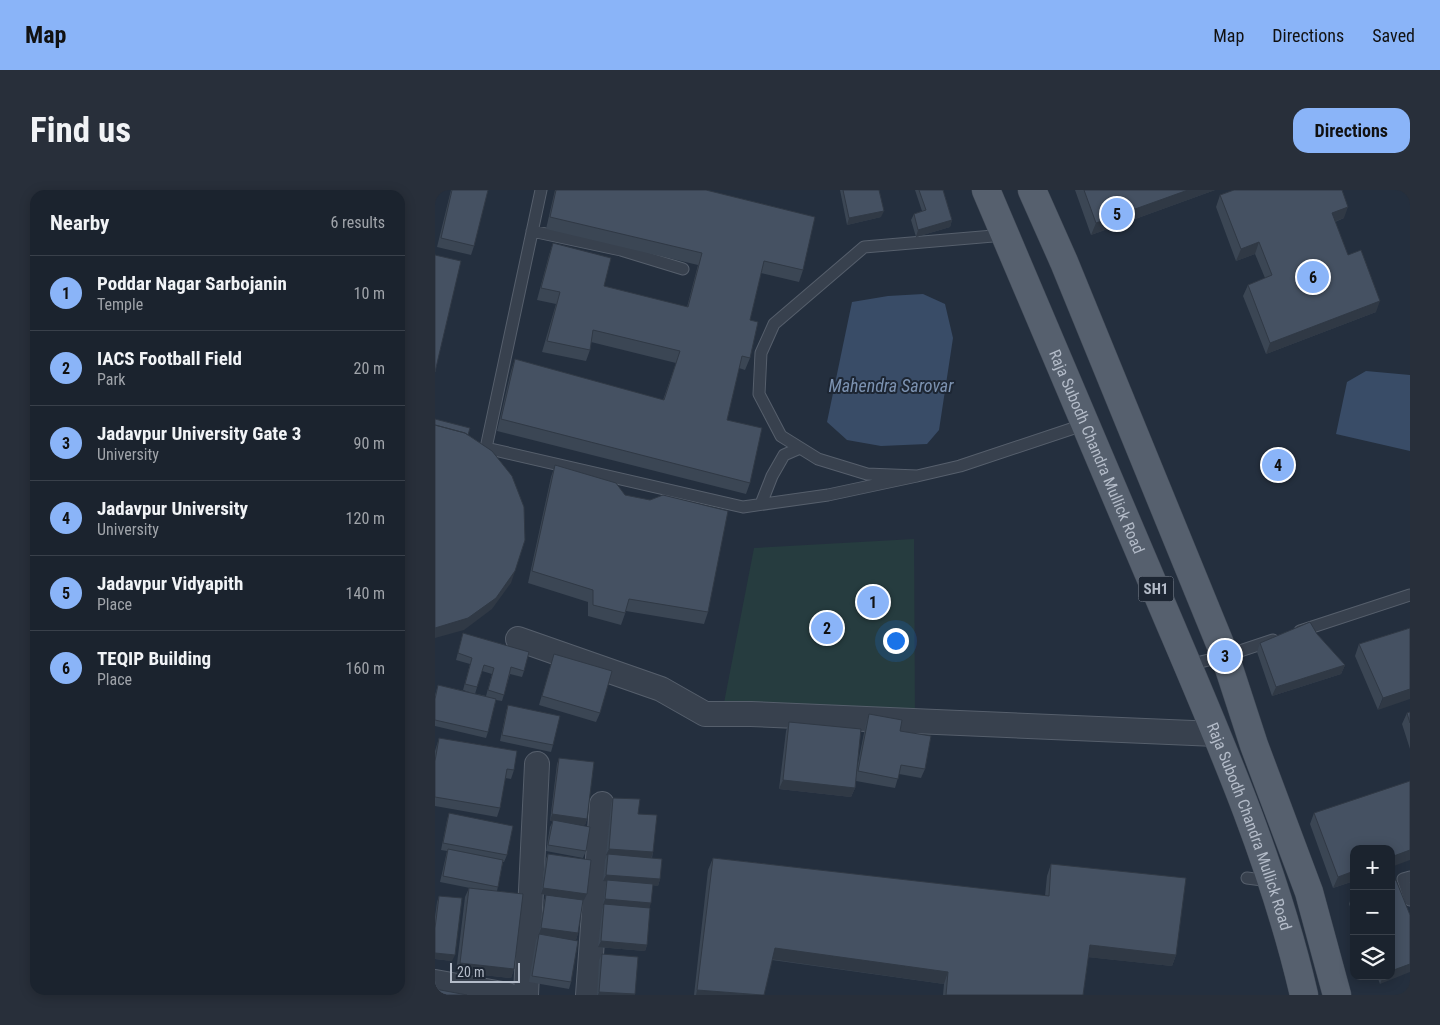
<!DOCTYPE html>
<html lang="en">
<head>
<meta charset="utf-8">
<style>
  :root { --surface:#1b232e; --page:#282f3a; --text:#f1f3f6; --muted:#a0a4aa; --line:#39404a; --accent:#8ab4f8 }
  body { margin:0; font-family:"Roboto Condensed",sans-serif; background:var(--page); color:var(--text) }
  .controls { position:absolute; right:15px; bottom:15px; display:grid; overflow:hidden; border-radius:10px; box-shadow:0 2px 12px #0003 }
  .controls button { width:45px; height:45px; display:grid; place-items:center; padding:0; border:0; border-bottom:1px solid var(--line); background:var(--surface); color:var(--text); font:25px sans-serif }
  .scale { position:absolute; left:15px; bottom:12px; width:70px; box-sizing:border-box; padding-left:5px; border:2px solid #b4bcc9; border-top:0; font-size:14px; line-height:18px; white-space:nowrap; color:#b4bcc9; -webkit-text-stroke:4px #1d2633; paint-order:stroke }
  .you { position:absolute; left:460px; top:450px; width:18px; height:18px; margin:-12px; border:4px solid #fff; border-radius:50%; background:#1a73e8; box-shadow:0 0 0 8px #1a73e833 }
  .badge { display:grid; place-items:center; width:32px; height:32px; border-radius:50%; background:var(--accent); color:#111; font-size:16px; font-weight:700 }
  .pin { position:absolute; translate:-50% -50%; border:2px solid #fff; box-shadow:0 1px 5px #0006 }
  .list { margin:0; padding:0; list-style:none }
  h2 { display:flex; justify-content:space-between; align-items:center; height:65px; margin:0; padding:0 20px; font-size:21px }
  h2 small { font-size:16px; font-weight:400; color:var(--muted) }
  .list li { display:grid; grid-template-columns:32px 1fr auto; gap:15px; align-items:center; box-sizing:border-box; height:75px; padding:0 20px; border-top:1px solid var(--line) }
  .list b { display:block; font-size:19px; white-space:nowrap }
  .list p { margin:0; font-size:16px; white-space:nowrap; color:var(--muted) }
  .list em { font-size:16px; font-style:normal; color:var(--muted) }
  .icon { flex:none; width:28px; height:28px; fill:none; stroke:currentColor; stroke-width:2; stroke-linecap:round; stroke-linejoin:round }
  .map { position:relative; flex:none; width:975px; height:805px; overflow:hidden; border-radius:15px }
  header { display:flex; align-items:center; gap:30px; box-sizing:border-box; height:70px; padding:0 25px; background:var(--accent); color:#111 }
  header strong { font-size:24px }
  nav { display:flex; gap:28px; margin-inline-start:auto; font-size:18px }
  .intro { display:flex; align-items:center; justify-content:space-between; box-sizing:border-box; height:120px; padding:0 30px }
  h1 { margin:0; font-size:35px }
  .button { padding:12px 22px; border-radius:15px; background:var(--accent); color:#111; font-size:18px; font-weight:700 }
  main { display:flex; gap:30px; padding:0 30px }
  aside { flex:1; background:var(--surface); border-radius:15px; box-shadow:0 2px 12px #0003 }
  .map>svg:first-child { display:block }
</style>
</head>
<body>
<header>
<strong>Map</strong>
<nav><a>Map</a><a>Directions</a><a>Saved</a></nav>
</header>
<div class="intro"><h1>Find us</h1><a class="button">Directions</a></div>
<main>
<aside>
<h2>Nearby<small>6 results</small></h2>
<ul class="list">
<li><span class="badge">1</span><div><b>Poddar Nagar Sarbojanin</b><p>Temple</p></div><em>10 m</em></li>
<li><span class="badge">2</span><div><b>IACS Football Field</b><p>Park</p></div><em>20 m</em></li>
<li><span class="badge">3</span><div><b>Jadavpur University Gate 3</b><p>University</p></div><em>90 m</em></li>
<li><span class="badge">4</span><div><b>Jadavpur University</b><p>University</p></div><em>120 m</em></li>
<li><span class="badge">5</span><div><b>Jadavpur Vidyapith</b><p>Place</p></div><em>140 m</em></li>
<li><span class="badge">6</span><div><b>TEQIP Building</b><p>Place</p></div><em>160 m</em></li>
</ul>
</aside>
<div class="map">
<svg width="975" height="805" viewBox="0 0 975 805">
  <rect width="100%" height="100%" fill="#242f3e"/>
  <path fill="#263c3f" d="M 479,349 L 480,527 L 288,518 L 319,358 Z"/>
  <path fill="#394c67" d="M 488,104 L 510,114 L 518,148 L 504,240 L 492,254 L 446,256 L 412,250 L 392,232 L 417,112 L 453,106 Z
    M 931,181 L 975,185 L 975,261 L 901,244 L 912,192 Z"/>
  <g fill="none" stroke-linecap="round" stroke-linejoin="round">
    <g stroke="#565f6c" stroke-width="13">
      <path id="service" d="M 106,0 L 51,258 L 308,317 L 393,305 L 482,286
        M 97,41 L 186,60 L 248,79
        M 570,45 L 429,57 L 339,134 L 326,163 L 324,204 L 346,246 L 383,269 L 432,284 L 482,286 L 525,276 L 651,234
        M 326,314 L 337,286 L 349,265 L 365,258
        M 865,441 L 975,405
        M 753,475 L 790,466 L 838,450
        M 975,687 L 968,689 L 975,710
        M 812,688 L 835,691"/>
    </g>
    <g stroke="#565f6c" stroke-width="26">
      <path id="minor" d="M 83,449 L 226,499 L 270,524 L 316,524 L 781,544
        M 0,792 L 73,805
        M 91,805 L 102,574
        M 153,805 L 167,614"/>
    </g>
    <g stroke="#414a57" stroke-width="29">
      <g id="primary">
        <path id="s1" d="M 551,0 C 612,143 673,286 733,429 C 785,551 839,675 869,805"/>
        <path d="M 597,0 L 629,72 L 790,466 L 819,555 L 874,702 L 902,805"/>
      </g>
    </g>
    <use href="#service" stroke="#38414e" stroke-width="11"/>
    <use href="#minor" stroke="#38414e" stroke-width="24"/>
    <use href="#primary" stroke="#56606e" stroke-width="28"/>
  </g>
  <path fill="#3b4654" d="M 16,0 L 53,0 L 39,56 L 36,65 L 2,57 Z
    M 120,0 L 271,0 L 368,80 L 364,92 L 326,83 L 315,130 L 315,168 L 310,180 L 304,178 L 292,230 L 315,293 L 311,304 L 62,241 L 76,181 L 80,169 L 228,210 L 241,173 L 156,152 L 155,160 L 151,171 L 107,162 L 121,114 L 102,110 L 114,65 L 118,53 L 169,96 L 252,117 L 263,75 L 111,39 Z
    M 405,0 L 444,0 L 446,27 L 412,35 Z
    M 480,0 L 508,0 L 517,30 L 515,37 L 481,47 L 476,30 L 479,24 L 487,21 Z
    M 640,0 L 780,0 L 656,45 Z
    M 785,5 L 909,28 L 900,32 L 913,65 L 941,122 L 831,164 L 808,106 L 813,95 L 830,88 L 820,64 L 801,71 L 781,17 Z
    M 120,275 L 273,422 L 269,434 L 191,421 L 186,435 L 153,426 L 153,412 L 93,393 L 116,287 Z
    M 975,438 L 943,520 L 920,466 L 924,454 Z
    M 28,443 L 89,481 L 87,487 L 75,484 L 67,511 L 61,510 L 53,542 L 51,548 L 0,536 L 0,505 L 3,495 L 51,506 L 57,484 L 47,481 L 40,504 L 28,500 L 35,474 L 21,470 Z
    M 882,444 L 910,475 L 906,484 L 837,506 L 822,462 L 825,453 Z
    M 119,464 L 165,523 L 161,532 L 104,515 Z
    M 73,515 L 118,555 L 116,562 L 65,551 L 71,522 Z
    M 975,522 L 975,559 L 967,534 L 972,523 Z
    M 434,524 L 465,541 L 490,579 L 486,588 L 464,584 L 460,598 L 421,591 L 420,598 L 416,607 L 344,599 L 351,541 L 354,532 L 421,583 L 431,533 Z
    M 4,548 L 79,580 L 76,589 L 70,588 L 65,618 L 62,627 L 0,616 L 0,561 Z
    M 124,568 L 152,629 L 150,635 L 125,632 L 151,661 L 148,668 L 111,661 L 115,637 L 118,631 L 115,631 L 122,574 Z
    M 178,608 L 203,624 L 218,662 L 217,668 L 225,689 L 223,696 L 218,695 L 214,718 L 212,755 L 210,761 L 163,757 L 167,720 L 169,715 L 168,715 L 170,697 L 172,691 L 168,691 L 170,670 L 172,665 L 171,665 L 176,614 Z
    M 14,623 L 72,665 L 69,672 L 68,672 L 62,701 L 79,779 L 76,788 L 21,782 L 30,707 L 34,698 L 35,698 L 5,692 L 12,661 L 6,660 L 12,630 Z
    M 879,623 L 919,659 L 919,691 L 898,698 L 875,634 Z
    M 113,664 L 152,704 L 149,710 L 106,704 L 110,671 Z
    M 278,668 L 610,706 L 612,686 L 616,674 L 741,765 L 737,776 L 653,767 L 648,805 L 508,805 L 509,794 L 337,770 L 329,805 L 259,805 L 273,680 Z
    M 919,704 L 919,727 L 914,714 L 917,705 Z
    M 111,705 L 143,743 L 141,750 L 117,746 L 136,792 L 134,799 L 94,792 L 101,750 L 104,744 L 109,711 Z
    M 4,706 L 17,771 L 0,769 L 0,727 L 2,712 Z
    M 167,764 L 200,805 L 162,805 L 164,770 Z
    M 942,786 L 956,786 L 945,794 Z"/>
  <path fill="#303945" d="M 753,0 L 780,0 L 656,45 L 661,33 Z
    M 913,17 L 909,28 L 893,34 L 897,23 Z
    M 449,21 L 446,27 L 412,35 L 414,28 Z
    M 517,30 L 515,37 L 481,47 L 483,40 Z
    M 824,52 L 820,64 L 801,71 L 806,59 Z
    M 945,111 L 941,122 L 831,164 L 835,153 Z
    M 80,381 L 76,393 L 57,419 L 29,440 L 0,448 L 0,438 Z
    M 910,475 L 906,484 L 837,506 L 841,497 Z
    M 975,499 L 975,509 L 943,520 L 948,508 Z
    M 348,590 L 420,598 L 416,607 L 344,599 Z
    M 117,624 L 152,629 L 150,635 L 115,631 Z
    M 174,659 L 218,662 L 216,669 L 171,665 Z
    M 975,660 L 975,670 L 956,677 L 956,667 Z
    M 919,681 L 919,691 L 898,698 L 903,687 Z
    M 171,685 L 225,689 L 223,696 L 168,691 Z
    M 108,698 L 152,704 L 149,710 L 106,704 Z
    M 170,709 L 216,713 L 214,719 L 168,715 Z
    M 106,738 L 143,743 L 141,750 L 104,744 Z
    M 166,751 L 212,755 L 210,761 L 163,757 Z
    M 655,755 L 741,765 L 737,776 L 651,767 Z
    M 340,758 L 513,782 L 509,794 L 335,769 Z
    M 0,763 L 20,765 L 17,771 L 0,769 Z
    M 25,773 L 79,779 L 76,788 L 21,782 Z
    M 975,774 L 975,782 L 945,794 L 948,786 L 956,786 L 956,781 Z
    M 262,800 L 327,805 L 261,805 Z
    M 164,802 L 200,804 L 200,805 L 163,805 Z"/>
  <path fill="#455162" stroke="#303945" d="M 17,0 L 53,0 L 39,56 L 6,48 Z
    M 121,0 L 271,0 L 380,27 L 368,80 L 329,71 L 315,130 L 323,132 L 315,168 L 307,166 L 292,230 L 327,238 L 315,293 L 66,229 L 80,169 L 229,210 L 245,161 L 158,140 L 155,160 L 112,151 L 125,102 L 106,98 L 118,53 L 176,68 L 169,96 L 253,117 L 267,63 L 115,27 Z
    M 408,0 L 444,0 L 449,21 L 414,28 Z
    M 484,0 L 508,0 L 517,30 L 483,40 L 479,24 L 491,20 Z
    M 649,0 L 753,0 L 661,33 Z
    M 799,0 L 907,0 L 913,17 L 897,23 L 913,65 L 926,60 L 945,111 L 835,153 L 813,95 L 837,85 L 824,52 L 806,59 L 785,5 Z
    M 0,65 L 26,71 L 0,182 Z
    M 0,229 L 35,238 L 33,245 L 30,243 L 0,235 Z
    M 0,235 L 30,243 L 57,261 L 77,286 L 89,317 L 90,350 L 80,381 L 61,408 L 33,428 L 0,438 Z
    M 120,275 L 181,293 L 190,305 L 215,310 L 228,305 L 293,321 L 273,422 L 194,409 L 190,423 L 158,415 L 158,400 L 97,381 Z
    M 875,432 L 882,444 L 910,475 L 841,497 L 825,453 Z
    M 975,438 L 975,499 L 948,508 L 924,454 Z
    M 28,443 L 94,462 L 89,481 L 76,477 L 69,505 L 53,500 L 59,478 L 49,475 L 42,497 L 30,494 L 37,468 L 23,463 Z
    M 119,464 L 177,481 L 165,523 L 107,506 Z
    M 3,495 L 61,509 L 53,542 L 0,530 L 0,509 Z
    M 73,515 L 125,526 L 118,555 L 67,545 Z
    M 975,522 L 975,533 L 972,523 Z
    M 434,524 L 467,530 L 465,541 L 496,546 L 490,579 L 466,575 L 463,589 L 423,581 Z
    M 354,532 L 426,539 L 420,598 L 348,590 Z
    M 4,548 L 82,561 L 79,580 L 72,579 L 65,618 L 0,607 L 0,571 Z
    M 124,568 L 159,572 L 152,629 L 117,624 Z
    M 975,591 L 975,660 L 956,667 L 956,659 L 919,659 L 919,681 L 903,687 L 879,623 Z
    M 178,608 L 205,609 L 203,624 L 222,625 L 218,662 L 174,659 Z
    M 14,623 L 78,636 L 72,665 L 8,653 Z
    M 118,630 L 155,637 L 151,661 L 113,655 Z
    M 13,659 L 68,670 L 63,697 L 8,686 Z
    M 113,664 L 156,670 L 152,704 L 108,698 Z
    M 173,664 L 227,669 L 225,689 L 171,685 Z
    M 278,668 L 614,706 L 616,674 L 751,688 L 741,765 L 655,755 L 648,805 L 511,805 L 513,782 L 340,758 L 329,805 L 327,805 L 262,800 Z
    M 172,690 L 218,694 L 216,713 L 170,709 Z
    M 961,690 L 975,725 L 975,774 L 956,781 L 956,692 Z
    M 34,698 L 88,704 L 79,779 L 25,773 Z
    M 111,705 L 148,710 L 143,743 L 106,738 Z
    M 4,706 L 27,708 L 20,765 L 0,763 L 0,738 Z
    M 169,714 L 215,718 L 212,755 L 166,751 Z
    M 104,744 L 143,751 L 136,792 L 97,786 Z
    M 167,764 L 203,767 L 200,804 L 164,802 Z
    M 0,799 L 32,805 L 0,805 Z"/>
  <g text-anchor="middle" dominant-baseline="central" stroke-width="4" stroke-linejoin="round" paint-order="stroke">
    <rect fill="#1d2633" stroke="#878f9c" stroke-width="1" x="703.5" y="386.5" width="35" height="25" rx="4"/>
    <g font-size="15" font-weight="bold" fill="#b4bcc9">
      <text x="721" y="399">SH1</text>
    </g>
    <g font-size="16" fill="#b4bcc9" stroke="#1d2633">
      <text stroke="none"><textPath href="#s1" startOffset="284">Raja Subodh Chandra Mullick Road</textPath></text>
      <text stroke="none"><textPath href="#s1" startOffset="689">Raja Subodh Chandra Mullick Road</textPath></text>
    </g>
    <g font-size="18" font-style="italic" fill="#7c92b1" stroke="#1d2633">
      <text x="456" y="195">Mahendra Sarovar</text>
    </g>
  </g>
</svg>
<div class="controls">
<button>+</button>
<button>−</button>
<button><svg class="icon" aria-label="layers" viewBox="0 0 24 24"><path d="M12 4l9 5-9 5-9-5zM3 14l9 5 9-5"/></svg></button>
</div>
<div class="scale">20 m</div>
<div class="you"></div>
<div class="pin badge" style="left:438px;top:412px">1</div>
<div class="pin badge" style="left:392px;top:438px">2</div>
<div class="pin badge" style="left:790px;top:466px">3</div>
<div class="pin badge" style="left:843px;top:275px">4</div>
<div class="pin badge" style="left:682px;top:24px">5</div>
<div class="pin badge" style="left:878px;top:87px">6</div>
</div>
</main>
</body>
</html>
